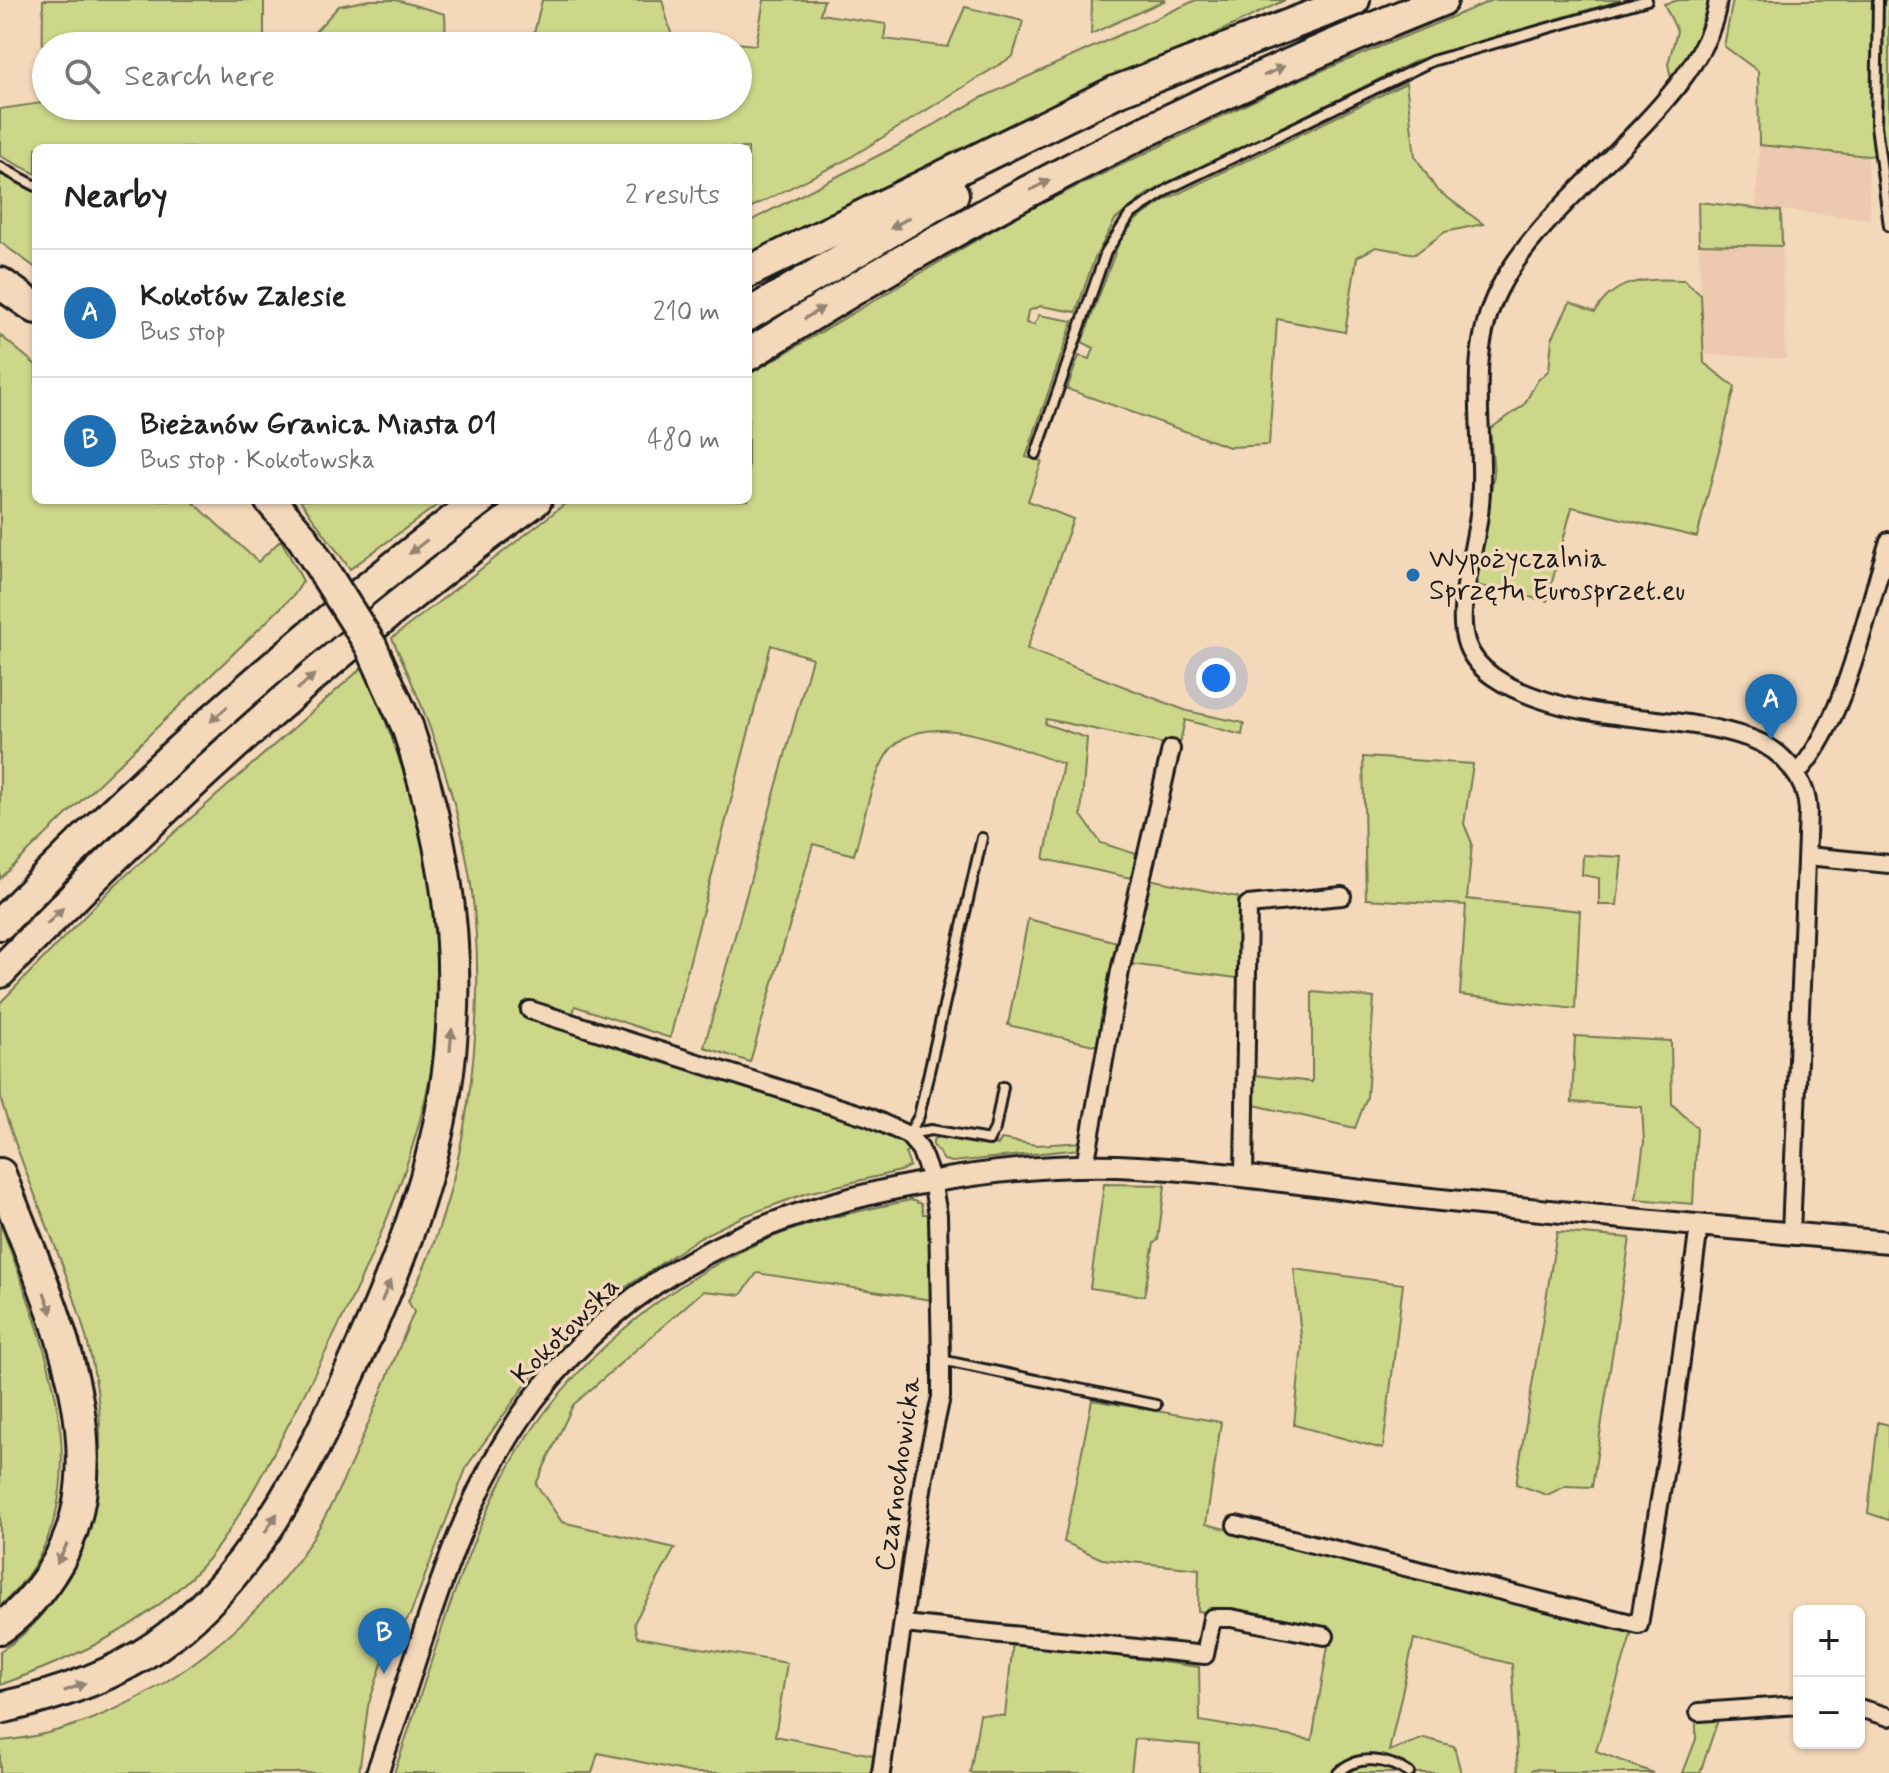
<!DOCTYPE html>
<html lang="en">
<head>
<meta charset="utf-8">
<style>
  :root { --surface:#fff; --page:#f6f6f6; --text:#222; --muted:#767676; --line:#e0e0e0; --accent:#1f6fb2 }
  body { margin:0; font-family:Mynerve,sans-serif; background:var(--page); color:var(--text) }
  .controls { position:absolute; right:24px; bottom:24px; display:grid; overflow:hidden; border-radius:12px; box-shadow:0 2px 6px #0004 }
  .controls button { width:72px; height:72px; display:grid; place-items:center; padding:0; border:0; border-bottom:2px solid var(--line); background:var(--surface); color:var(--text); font:40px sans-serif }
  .you { position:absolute; left:1216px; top:678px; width:28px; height:28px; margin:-20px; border:6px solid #fff; border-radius:50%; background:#1a73e8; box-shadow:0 0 0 12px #1a73e833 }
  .badge { display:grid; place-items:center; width:52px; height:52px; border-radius:50%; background:var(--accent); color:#fff; font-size:26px; font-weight:700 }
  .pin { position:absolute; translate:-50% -66px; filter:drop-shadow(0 2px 4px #0008) }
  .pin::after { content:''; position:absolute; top:42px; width:28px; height:24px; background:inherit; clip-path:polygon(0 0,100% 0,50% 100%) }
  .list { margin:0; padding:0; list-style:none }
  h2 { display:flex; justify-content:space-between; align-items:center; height:104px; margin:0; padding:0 32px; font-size:34px }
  h2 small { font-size:26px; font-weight:400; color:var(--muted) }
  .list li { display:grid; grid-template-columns:52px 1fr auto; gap:24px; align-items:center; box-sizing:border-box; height:128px; padding:0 32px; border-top:2px solid var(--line) }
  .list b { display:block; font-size:30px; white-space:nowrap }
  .list p { margin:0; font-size:26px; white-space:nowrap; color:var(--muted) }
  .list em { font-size:26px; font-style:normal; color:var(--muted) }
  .icon { flex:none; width:44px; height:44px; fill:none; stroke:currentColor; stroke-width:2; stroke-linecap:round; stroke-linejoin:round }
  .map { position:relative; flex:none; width:1889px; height:1773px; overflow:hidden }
  .search { position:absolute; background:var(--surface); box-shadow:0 2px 6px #0004; left:32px; top:32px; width:720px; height:88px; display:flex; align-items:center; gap:20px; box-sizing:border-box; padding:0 28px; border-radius:44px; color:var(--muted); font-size:30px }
  .panel { position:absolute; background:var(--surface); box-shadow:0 2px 6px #0004; left:32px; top:144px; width:720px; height:360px; border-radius:12px }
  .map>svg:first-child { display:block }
</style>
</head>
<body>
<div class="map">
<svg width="1889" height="1773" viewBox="0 0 1889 1773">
  <rect width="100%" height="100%" fill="#f4d8ba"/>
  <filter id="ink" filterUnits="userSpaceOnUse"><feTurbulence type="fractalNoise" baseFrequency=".0125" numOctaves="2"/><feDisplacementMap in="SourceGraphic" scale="16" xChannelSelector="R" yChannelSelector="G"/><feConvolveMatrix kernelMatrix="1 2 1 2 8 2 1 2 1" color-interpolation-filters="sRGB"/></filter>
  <g filter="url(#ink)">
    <path fill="#edcaaf" d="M 1759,145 L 1868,156 L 1870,219 L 1756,208 Z
      M 1699,244 L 1782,246 L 1786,359 L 1703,354 Z"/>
    <path fill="#ccd78a" stroke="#747a53" stroke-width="2" d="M 43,0 L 264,0 L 264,39 L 276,46 L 46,46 L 46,106 L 738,106 L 738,46 L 531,46 L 542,0 L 662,0 L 672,37 L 756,45 L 764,0 L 824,0 L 820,14 L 886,24 L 884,39 L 948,47 L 965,7 L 1023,21 L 1013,56 L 848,159 L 748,209 L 748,148 L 36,148 L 36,174 L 0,156 L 0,109 L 42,103 Z
      M 370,0 L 396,0 L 445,14 L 446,46 L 302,46 L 339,6 Z
      M 1092,0 L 1166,0 L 1091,34 Z
      M 1196,0 L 1285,0 L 748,260 L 748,222 L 897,146 L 981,98 Z
      M 1493,0 L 1621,0 L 1418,60 L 1147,194 L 1115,220 L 1094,260 L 1076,312 L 1041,306 L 1028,311 L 1026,323 L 1034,325 L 1039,315 L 1073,321 L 1026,457 L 1042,461 L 1028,501 L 1073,519 L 1027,649 L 1187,711 L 1244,723 L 1242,735 L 1185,720 L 1179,747 L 1046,719 L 1045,724 L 1087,738 L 1081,815 L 1101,843 L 1136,854 L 1131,878 L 1044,859 L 1063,764 C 1015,748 914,698 883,761 C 869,789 863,825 854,855 L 813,844 L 750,1062 L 704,1047 L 812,658 L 771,645 L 670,1038 L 575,1006 L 569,1032 L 889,1132 L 911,1150 L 905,1153 L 910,1166 L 900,1171 L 807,1193 L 742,1217 L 700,1237 L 610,1298 L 534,1373 L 467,1466 L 410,1615 L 387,1649 L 368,1706 L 359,1773 L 0,1773 L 0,1741 C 127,1730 259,1633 321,1524 C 358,1457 384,1382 414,1312 L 408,1301 C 467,1191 488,1016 472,892 C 460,804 430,718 392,638 L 570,500 L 748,500 L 748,375 L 1024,212 L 1280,88 Z
      M 1679,0 L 1709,0 L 1692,52 L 1671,78 L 1668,64 L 1677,31 L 1664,4 Z
      M 1733,0 L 1889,0 L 1889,156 L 1888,153 L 1868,156 L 1759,145 L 1758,71 L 1724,46 Z
      M 1406,83 L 1415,156 L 1436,189 L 1483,224 L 1445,232 L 1415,254 L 1376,247 L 1357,257 L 1345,332 L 1277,319 L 1269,445 L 1229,447 L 1067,389 L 1079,356 L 1090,359 L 1094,348 L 1082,342 L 1119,242 L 1136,220 L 1165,200 Z
      M 0,174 L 36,192 L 36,268 L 0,242 Z
      M 1698,202 L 1781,211 L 1782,246 L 1699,244 Z
      M 1684,280 L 1701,295 L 1704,363 L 1735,387 L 1697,537 L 1572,507 L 1547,601 L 1476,585 L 1494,474 L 1490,429 L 1524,405 L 1537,381 L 1549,370 L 1552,339 L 1570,302 L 1595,312 C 1616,277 1647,279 1684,280 Z
      M 0,335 L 36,365 L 36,500 L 191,500 L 258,562 L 281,540 L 303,581 L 294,595 L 0,879 Z
      M 300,500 L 444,500 L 350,569 Z
      M 363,667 C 398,743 422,826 435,909 C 438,927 443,946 443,963 C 439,1132 370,1266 295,1412 C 270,1459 237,1528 201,1567 C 144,1627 76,1657 0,1685 L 0,1651 C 38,1629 61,1592 77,1553 C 145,1385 47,1255 1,1100 C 0,1075 0,1030 0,1003 L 116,884 Z
      M 1363,757 L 1473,764 L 1464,824 L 1472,843 L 1467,899 L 1580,911 L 1575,1009 L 1460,995 L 1466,905 L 1366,899 Z
      M 1583,855 L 1622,857 L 1617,905 L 1599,905 L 1599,878 L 1582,875 Z
      M 1149,879 L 1238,897 L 1237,978 L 1129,964 Z
      M 1028,919 L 1117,942 L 1098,1046 L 1008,1025 Z
      M 1312,992 L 1374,998 L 1367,1097 L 1355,1128 L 1254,1105 L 1255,1075 L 1312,1082 Z
      M 1575,1036 L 1671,1041 L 1672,1104 L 1697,1128 L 1693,1204 L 1636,1199 L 1644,1142 L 1642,1107 L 1572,1102 Z
      M 939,1136 L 998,1145 L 1002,1139 L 1036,1145 L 1083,1142 L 1080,1149 L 952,1162 L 944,1160 L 933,1145 L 933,1140 Z
      M 1104,1184 L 1165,1185 L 1158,1240 L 1154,1243 L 1144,1296 L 1090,1288 Z
      M 911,1200 L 921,1204 L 923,1214 L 928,1214 L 932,1300 L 757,1273 L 741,1295 L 703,1291 L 573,1405 L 536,1484 L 562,1522 L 675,1548 L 634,1623 L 637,1637 L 787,1663 L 775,1736 L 873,1755 L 871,1773 L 693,1773 L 598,1753 L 592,1773 L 394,1773 C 428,1678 453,1578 498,1488 C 552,1378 658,1285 770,1238 C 815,1220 863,1210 911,1200 Z
      M 0,1223 C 44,1341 114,1503 0,1606 Z
      M 1557,1232 L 1630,1238 L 1592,1487 L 1566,1486 L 1547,1495 L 1516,1484 Z
      M 1294,1269 L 1403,1284 L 1383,1449 L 1294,1425 L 1302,1345 Z
      M 1092,1400 L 1221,1422 L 1206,1524 L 1632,1632 L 1596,1751 L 1653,1773 L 1552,1773 L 1552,1770 L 1533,1769 L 1531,1773 L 1518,1773 L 1512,1664 L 1414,1639 L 1389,1751 L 1424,1738 L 1454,1746 L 1461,1773 L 1199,1773 L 1200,1745 L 1135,1739 L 1131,1773 L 970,1773 L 980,1714 L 1005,1716 L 1013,1642 L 1199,1667 L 1200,1721 L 1312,1740 L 1331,1628 L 1198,1611 L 1199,1569 L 1102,1559 L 1064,1542 Z
      M 1878,1422 L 1889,1425 L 1889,1520 L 1868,1513 Z
      M 1696,1717 L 1719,1717 L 1700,1773 L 1683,1773 L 1696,1739 Z"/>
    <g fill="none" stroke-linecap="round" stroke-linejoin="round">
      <g stroke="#1c1c1c" stroke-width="14">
        <path id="service" d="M 1878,0 L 1876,125 L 1889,226
          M 0,167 L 36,186
          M 1036,454 L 1106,252 L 1130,215 L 1170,188 L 1432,61 L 1647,0
          M 909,1134 L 931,1130 L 989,1140 L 995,1129 L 1003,1087
          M 908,1135 L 919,1116 L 982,838
          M 941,1360 L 1156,1405
          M 1338,1773 C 1357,1753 1388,1759 1409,1773"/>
      </g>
      <g stroke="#1c1c1c" stroke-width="22">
        <path id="minor" d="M 1718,0 C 1706,102 1549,190 1499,289 C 1461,363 1490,444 1478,522 C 1462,617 1433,666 1550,702 C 1615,722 1688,716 1752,739 C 1782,750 1807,779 1808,811 L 1791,1234
          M 1796,774 C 1845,724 1867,609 1889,541
          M 1807,856 L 1889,864
          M 530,1010 L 869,1117 L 908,1135 L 920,1149 L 932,1181 L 938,1215 L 941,1360 L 941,1397 L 924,1476 L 881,1773
          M 1085,1166 L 1120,971 L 1171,749
          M 1244,1176 L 1248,905 L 1342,896
          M 1236,1525 L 1639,1625 L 1672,1427 L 1699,1226
          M 904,1624 L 1205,1655 L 1212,1618 L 1231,1618 L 1325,1636
          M 1859,1708 L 1889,1717
          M 1699,1712 L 1799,1705"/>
      </g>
      <g stroke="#1c1c1c" stroke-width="26">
        <path id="tertiary" d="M 377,1773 C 423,1647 452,1509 533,1400 C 630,1271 763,1213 917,1184 C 983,1172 1051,1164 1118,1166 C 1220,1170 1320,1187 1421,1198 C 1577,1214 1733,1229 1889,1242"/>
      </g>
      <g stroke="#1c1c1c" stroke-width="36">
        <path id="motorway" d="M 748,272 L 1117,91 L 1354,0
          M 0,283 L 36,308
          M 748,315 L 953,194
          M 748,355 C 967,214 1200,97 1442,0
          M 270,500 L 302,537
          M 0,924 C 149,771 309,629 480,500
          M 0,972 C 165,801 343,640 536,500
          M 0,1174 C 44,1292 130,1456 50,1575 C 36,1596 21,1614 0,1628
          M 0,1708 C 54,1696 110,1678 156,1646 C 252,1578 304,1472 352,1368 C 402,1259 445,1150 452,1029 C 459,924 440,825 407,726"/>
      </g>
      <use href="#service" stroke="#f4d8ba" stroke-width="8"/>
      <use href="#minor" stroke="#f4d8ba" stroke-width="16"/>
      <use href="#tertiary" stroke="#f4d8ba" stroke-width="20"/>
      <use href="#motorway" stroke="#f4d8ba" stroke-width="30"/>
      <g stroke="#1c1c1c" stroke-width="36" stroke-linecap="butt">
        <path id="motorway-bridge" d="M 302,537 L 371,646 L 407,726"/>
      </g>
      <use href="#motorway-bridge" stroke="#f4d8ba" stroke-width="30"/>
    </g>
    <defs><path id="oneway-solid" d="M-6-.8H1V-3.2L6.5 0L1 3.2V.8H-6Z" transform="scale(2)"/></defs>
    <g fill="#938373">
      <use href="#oneway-solid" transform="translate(1274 71) rotate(-25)"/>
      <use href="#oneway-solid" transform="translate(1040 185) rotate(-28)"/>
      <use href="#oneway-solid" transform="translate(900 223) rotate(150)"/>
      <use href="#oneway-solid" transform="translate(814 313) rotate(-31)"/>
      <use href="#oneway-solid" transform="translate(418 547) rotate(142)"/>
      <use href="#oneway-solid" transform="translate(306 682) rotate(-41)"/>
      <use href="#oneway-solid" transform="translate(219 714) rotate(138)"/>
      <use href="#oneway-solid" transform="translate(55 916) rotate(-45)"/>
      <use href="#oneway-solid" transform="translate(451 1040) rotate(-85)"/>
      <use href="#oneway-solid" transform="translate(386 1291) rotate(-67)"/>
      <use href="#oneway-solid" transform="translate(48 1303) rotate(70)"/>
      <use href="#oneway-solid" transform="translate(271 1523) rotate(-57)"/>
      <use href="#oneway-solid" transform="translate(62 1554) rotate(117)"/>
      <use href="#oneway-solid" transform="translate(75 1687) rotate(-21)"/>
    </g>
  </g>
  <circle fill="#1f6fb2" stroke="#f4d8ba" stroke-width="3" cx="1413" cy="575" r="8"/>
  <g text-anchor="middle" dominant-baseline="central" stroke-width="7" stroke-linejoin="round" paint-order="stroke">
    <g font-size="28" fill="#1c1c1c" stroke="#f4d8ba" text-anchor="start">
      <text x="1429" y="559">Wypożyczalnia<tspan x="1429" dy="32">Sprzętu Eurosprzet.eu</tspan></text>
    </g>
    <g font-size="28" fill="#1c1c1c" stroke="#f4d8ba">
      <text transform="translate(566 1331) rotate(-45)">Kokotowska</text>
      <text transform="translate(899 1474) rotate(-82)">Czarnochowicka</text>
    </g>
  </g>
</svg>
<div class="controls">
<button>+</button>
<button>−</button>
</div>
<div class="you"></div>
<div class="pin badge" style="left:1771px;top:740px">A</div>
<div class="pin badge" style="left:384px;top:1674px">B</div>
<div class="search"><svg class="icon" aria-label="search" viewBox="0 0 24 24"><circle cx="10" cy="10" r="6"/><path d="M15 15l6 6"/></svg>Search here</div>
<section class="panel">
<h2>Nearby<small>2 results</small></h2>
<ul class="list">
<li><span class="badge">A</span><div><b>Kokotów Zalesie</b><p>Bus stop</p></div><em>210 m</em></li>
<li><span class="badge">B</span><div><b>Bieżanów Granica Miasta 01</b><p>Bus stop · Kokotowska</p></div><em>480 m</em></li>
</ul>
</section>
</div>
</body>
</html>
